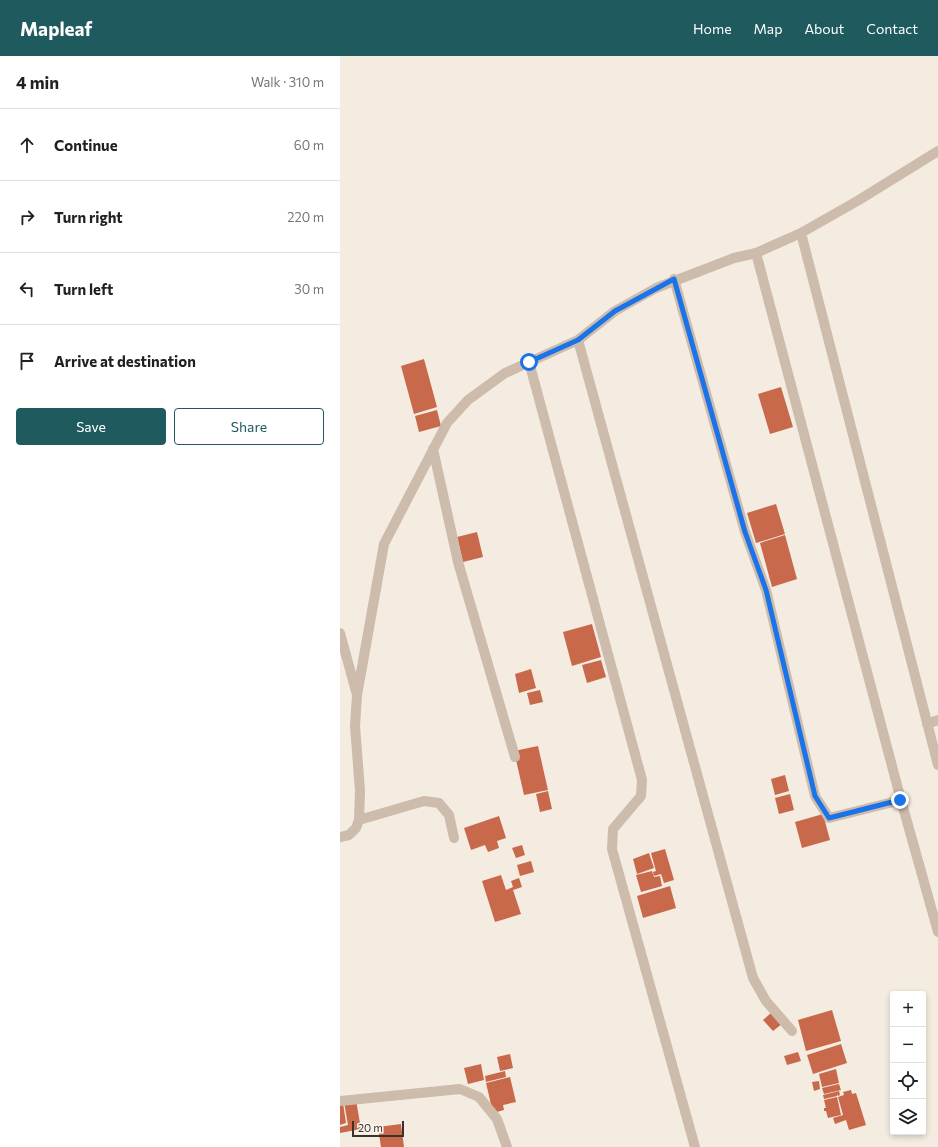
<!DOCTYPE html>
<html lang="en">
<head>
<meta charset="utf-8">
<style>
  :root { --surface:#fff; --page:#f2f2f2; --text:#202124; --muted:#757577; --line:#e0e0e0; --accent:#1f5a5e }
  body { margin:0; font-family:Commissioner,sans-serif; background:var(--page); color:var(--text) }
  .controls { position:absolute; right:12px; bottom:12px; display:grid; overflow:hidden; border-radius:4px; box-shadow:0 2px 6px #0003 }
  .controls button { width:36px; height:36px; display:grid; place-items:center; padding:0; border:0; border-bottom:1px solid var(--line); background:var(--surface); color:var(--text); font:20px sans-serif }
  .scale { position:absolute; left:12px; bottom:10px; width:52px; box-sizing:border-box; padding-left:4px; border:2px solid #3b302b; border-top:0; font-size:11px; line-height:14px; white-space:nowrap; color:#3b302b; -webkit-text-stroke:3px #fbf5ee; paint-order:stroke }
  .stop { position:absolute; width:12px; height:12px; margin:-9px; border:3px solid #1a73e8; border-radius:50%; background:#fff }
  .stop.end { background:#1a73e8; border-color:#fff; box-shadow:0 1px 4px #0008 }
  .list { margin:0; padding:0; list-style:none }
  h2 { display:flex; justify-content:space-between; align-items:center; height:52px; margin:0; padding:0 16px; font-size:17px }
  h2 small { font-size:13px; font-weight:400; color:var(--muted) }
  .list li { display:grid; grid-template-columns:26px 1fr auto; gap:12px; align-items:center; box-sizing:border-box; height:72px; padding:0 16px; border-top:1px solid var(--line) }
  .list b { display:block; font-size:15px; white-space:nowrap }
  .list em { font-size:13px; font-style:normal; color:var(--muted) }
  .actions { display:flex; gap:8px; padding:12px 16px }
  .actions a { flex:1; padding:9px 0; border:1px solid var(--accent); border-radius:4px; text-align:center; font-size:14px; color:var(--accent) }
  .actions .main { background:var(--accent); color:#fff }
  .icon { flex:none; width:22px; height:22px; fill:none; stroke:currentColor; stroke-width:2; stroke-linecap:round; stroke-linejoin:round }
  .map { position:relative; flex:none; width:598px; height:1091px; overflow:hidden }
  header { display:flex; align-items:center; gap:24px; box-sizing:border-box; height:56px; padding:0 20px; background:var(--accent); color:#fff }
  header strong { font-size:19px }
  nav { display:flex; gap:22px; margin-inline-start:auto; font-size:14px }
  main { display:flex }
  aside { flex:1; background:var(--surface) }
  .map>svg:first-child { display:block }
</style>
</head>
<body>
<header>
<strong>Mapleaf</strong>
<nav><a>Home</a><a>Map</a><a>About</a><a>Contact</a></nav>
</header>
<main>
<aside>
<h2>4 min<small>Walk · 310 m</small></h2>
<ul class="list">
<li><svg class="icon" aria-label="ahead" viewBox="0 0 24 24"><path d="M12 20V5M6 11l6-6 6 6"/></svg><div><b>Continue</b></div><em>60 m</em></li>
<li><svg class="icon" aria-label="right" viewBox="0 0 24 24"><path d="M7 20v-9h11M14 6l5 5-5 5"/></svg><div><b>Turn right</b></div><em>220 m</em></li>
<li><svg class="icon" aria-label="left" viewBox="0 0 24 24"><path d="M17 20v-9H6M10 6l-5 5 5 5"/></svg><div><b>Turn left</b></div><em>30 m</em></li>
<li><svg class="icon" aria-label="arrive" viewBox="0 0 24 24"><path d="M6 21V4h12l-3 4 3 4H6"/></svg><div><b>Arrive at destination</b></div></li>
</ul>
<div class="actions"><a class="main">Save</a><a>Share</a></div>
</aside>
<div class="map">
<svg width="598" height="1091" viewBox="0 0 598 1091">
  <rect width="100%" height="100%" fill="#f4ebe1"/>
  <path fill="#c8694b" d="M 84,303 L 97,351 L 74,358 L 61,310 Z
    M 441,331 L 453,371 L 430,378 L 418,338 Z
    M 97,354 L 101,370 L 79,376 L 75,360 Z
    M 436,448 L 445,478 L 416,487 L 407,457 Z
    M 137,476 L 143,501 L 123,506 L 117,481 Z
    M 445,479 L 457,523 L 432,531 L 420,487 Z
    M 252,568 L 261,601 L 232,610 L 223,576 Z
    M 261,604 L 266,621 L 247,627 L 242,609 Z
    M 191,613 L 196,632 L 179,637 L 175,618 Z
    M 200,634 L 203,646 L 190,649 L 187,637 Z
    M 198,690 L 208,734 L 184,739 L 174,695 Z
    M 445,719 L 449,735 L 435,739 L 431,723 Z
    M 208,735 L 212,753 L 200,756 L 196,738 Z
    M 450,738 L 454,754 L 439,758 L 435,742 Z
    M 483,758 L 490,784 L 462,792 L 455,766 Z
    M 159,760 L 166,782 L 157,785 L 159,792 L 148,796 L 145,789 L 131,794 L 124,772 Z
    M 182,789 L 185,799 L 176,802 L 172,792 Z
    M 325,793 L 334,824 L 324,827 L 321,818 L 314,820 L 313,816 L 316,815 L 311,797 Z
    M 309,797 L 314,812 L 297,818 L 293,803 Z
    M 191,805 L 194,816 L 180,820 L 177,809 Z
    M 312,815 L 314,821 L 320,820 L 322,830 L 301,836 L 296,819 Z
    M 161,819 L 166,834 L 173,831 L 171,825 L 179,822 L 182,831 L 173,834 L 181,858 L 155,866 L 142,825 Z
    M 330,830 L 336,852 L 303,862 L 297,840 Z
    M 492,954 L 501,985 L 466,995 L 458,964 Z
    M 431,957 L 442,968 L 433,975 L 423,964 Z
    M 501,988 L 507,1007 L 473,1018 L 467,999 Z
    M 458,996 L 461,1005 L 447,1009 L 444,1000 Z
    M 170,998 L 173,1012 L 160,1015 L 157,1001 Z
    M 141,1008 L 144,1024 L 128,1028 L 124,1012 Z
    M 496,1013 L 499,1027 L 482,1031 L 479,1018 Z
    M 165,1015 L 166,1021 L 146,1026 L 145,1020 Z
    M 170,1021 L 176,1046 L 163,1049 L 164,1054 L 153,1057 L 146,1027 Z
    M 479,1025 L 480,1033 L 474,1035 L 472,1026 Z
    M 499,1028 L 501,1034 L 484,1038 L 482,1032 Z
    M 511,1034 L 512,1038 L 516,1037 L 526,1069 L 509,1074 L 506,1064 L 495,1068 L 493,1062 L 503,1059 L 498,1041 L 504,1039 L 503,1036 Z
    M 499,1035 L 500,1039 L 498,1040 L 497,1038 L 497,1040 L 484,1043 L 483,1039 Z
    M 497,1041 L 501,1059 L 488,1062 L 486,1055 L 484,1055 L 484,1052 L 486,1052 L 484,1044 Z
    M 16,1044 L 21,1073 L 0,1077 L 0,1071 L 8,1069 L 4,1046 Z
    M 0,1047 L 3,1047 L 6,1067 L 0,1069 Z
    M 61,1068 L 64,1091 L 41,1091 L 38,1071 Z"/>
  <g fill="none" stroke-linecap="round" stroke-linejoin="round">
    <path stroke="#cdbbac" stroke-width="10" d="M 334,223 L 405,476 L 426,534 L 475,740 L 489,762 L 561,744
      M 0,577 L 17,639"/>
    <path stroke="#cdbbac" stroke-width="10" d="M 461,177 L 598,709
      M 416,197 L 561,744 L 598,876
      M 238,284 L 413,922 L 426,945 L 452,975
      M 189,306 L 302,724 L 301,740 L 273,773 L 272,793 L 355,1091
      M 93,393 L 118,506 L 175,701
      M 587,668 L 598,664
      M 19,764 L 84,745 L 99,747 L 109,759 L 114,782
      M 0,781 L 9,779 L 16,772 L 19,764 L 20,735 L 15,670 L 17,639 L 44,488 L 107,367 L 128,344 L 165,317 L 238,284 L 275,255 L 316,232 L 394,202 L 416,197 L 461,177 L 519,144 L 598,95
      M 0,1045 L 120,1033 L 139,1041 L 157,1063 L 167,1091"/>
  </g>
  <g fill="none" stroke-linecap="round" stroke-linejoin="round">
    <path stroke="#1a73e8" stroke-width="5" d="M 189,306 L 238,284 L 275,255 L 334,223 L 405,476 L 426,534 L 475,740 L 489,762 L 560,744"/>
  </g>
</svg>
<div class="controls">
<button>+</button>
<button>−</button>
<button><svg class="icon" aria-label="locate" viewBox="0 0 24 24"><circle cx="12" cy="12" r="6"/><path d="M12 2v4M12 18v4M2 12h4M18 12h4"/></svg></button>
<button><svg class="icon" aria-label="layers" viewBox="0 0 24 24"><path d="M12 4l9 5-9 5-9-5zM3 14l9 5 9-5"/></svg></button>
</div>
<div class="scale">20 m</div>
<div class="stop" style="left:189px;top:306px"></div>
<div class="stop end" style="left:560px;top:744px"></div>
</div>
</main>
</body>
</html>
